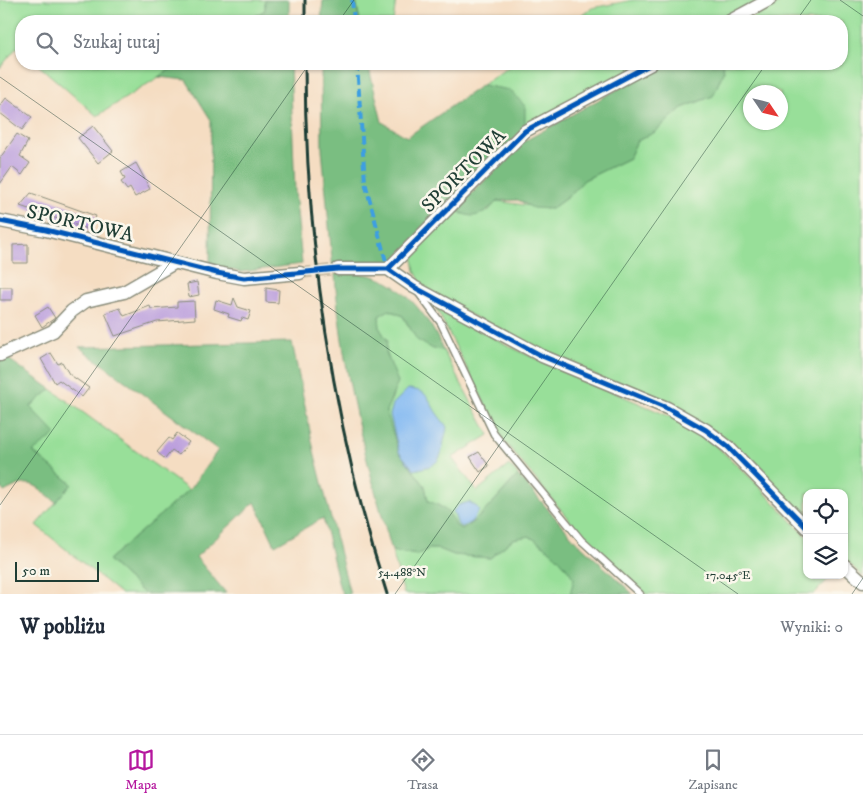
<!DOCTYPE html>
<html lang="pl">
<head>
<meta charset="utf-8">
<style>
  :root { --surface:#fff; --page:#f2f2f3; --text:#1f2937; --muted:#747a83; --line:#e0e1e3; --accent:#b5179e }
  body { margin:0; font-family:"IM FELL DW Pica",serif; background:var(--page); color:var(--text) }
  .controls { position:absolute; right:15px; bottom:15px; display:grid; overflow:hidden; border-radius:10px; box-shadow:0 1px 4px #0004 }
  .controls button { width:45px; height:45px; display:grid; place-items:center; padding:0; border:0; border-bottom:1px solid var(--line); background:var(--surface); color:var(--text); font:25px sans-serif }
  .compass { position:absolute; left:743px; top:85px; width:45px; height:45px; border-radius:50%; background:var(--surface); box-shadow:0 1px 4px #0004; rotate:125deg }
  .scale { position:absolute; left:15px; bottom:12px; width:84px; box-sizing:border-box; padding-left:5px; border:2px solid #1f3d34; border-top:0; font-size:14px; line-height:18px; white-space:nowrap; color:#1f3d34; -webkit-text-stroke:4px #fbf7ec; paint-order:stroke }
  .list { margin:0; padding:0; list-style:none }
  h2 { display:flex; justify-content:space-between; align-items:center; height:65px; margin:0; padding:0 20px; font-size:21px }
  h2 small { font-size:16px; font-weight:400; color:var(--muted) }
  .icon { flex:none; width:28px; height:28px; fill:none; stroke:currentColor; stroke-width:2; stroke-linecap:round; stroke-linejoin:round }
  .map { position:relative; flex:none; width:863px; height:594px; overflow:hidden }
  .search { position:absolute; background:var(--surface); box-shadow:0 1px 4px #0004; left:15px; right:15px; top:15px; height:55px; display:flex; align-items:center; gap:12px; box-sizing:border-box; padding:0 18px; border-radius:20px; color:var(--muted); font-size:19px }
  .sheet { height:140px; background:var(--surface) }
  nav { display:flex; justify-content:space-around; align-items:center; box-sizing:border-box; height:70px; border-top:1px solid var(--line); background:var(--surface); font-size:14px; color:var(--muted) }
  nav a { display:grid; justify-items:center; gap:2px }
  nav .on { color:var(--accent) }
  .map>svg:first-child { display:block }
</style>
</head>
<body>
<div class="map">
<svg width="863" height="594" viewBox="0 0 863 594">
  <rect width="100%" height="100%" fill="#fbf7ec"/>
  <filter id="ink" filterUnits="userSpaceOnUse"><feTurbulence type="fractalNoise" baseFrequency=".02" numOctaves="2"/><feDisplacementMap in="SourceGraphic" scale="10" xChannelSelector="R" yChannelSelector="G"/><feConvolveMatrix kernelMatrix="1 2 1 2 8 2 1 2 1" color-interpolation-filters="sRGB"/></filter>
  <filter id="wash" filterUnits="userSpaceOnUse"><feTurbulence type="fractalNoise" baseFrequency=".0096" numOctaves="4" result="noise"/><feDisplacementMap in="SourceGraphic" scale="20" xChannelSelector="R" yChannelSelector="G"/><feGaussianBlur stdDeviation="1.12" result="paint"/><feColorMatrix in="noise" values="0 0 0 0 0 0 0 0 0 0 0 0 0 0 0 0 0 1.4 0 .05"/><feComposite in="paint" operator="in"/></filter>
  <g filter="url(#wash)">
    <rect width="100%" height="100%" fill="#f5ddc2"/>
    <path fill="#98df99" stroke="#5c8e66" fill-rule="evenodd" d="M 0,0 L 265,0 L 265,10 L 247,21 L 21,21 L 21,50 L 17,47 L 0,68 Z
      M 356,0 L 396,0 L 393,21 L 360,21 Z
      M 633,0 L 762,0 L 723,21 L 574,21 L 592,8 Z
      M 785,0 L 863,0 L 863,577 L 844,558 L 844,493 L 807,493 L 807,521 L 717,432 L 540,350 L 426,292 L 415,271 L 413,259 L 416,248 L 456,209 L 462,214 L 488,211 L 497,201 L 551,209 L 569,196 L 584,180 L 629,158 L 637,141 L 655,132 L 682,108 L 713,96 L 724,70 L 722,64 L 842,64 L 842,21 L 745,21 ZM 750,92 L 780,92 L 780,122 L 750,122 Z
      M 37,64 L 179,64 L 97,116 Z
      M 513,64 L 646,64 L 525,131 L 482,85 Z
      M 436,308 L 521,352 L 673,418 L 712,442 L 752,479 L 807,537 L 807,575 L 832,575 L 814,594 L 646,594 L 584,538 L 504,441 Z
      M 389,310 L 403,316 C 411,333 424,347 443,350 L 489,435 L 452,458 L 477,491 L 509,465 L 518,475 C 502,491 480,520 462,529 L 456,526 C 450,512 443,506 428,501 L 425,486 L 399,452 L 385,411 L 393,396 L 391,367 L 386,351 L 387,340 L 380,329 L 379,316 Z
      M 51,389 L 189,490 L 108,560 L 145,594 L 121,594 L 36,525 L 72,484 L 33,452 L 30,407 Z
      M 529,536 C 549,548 562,559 575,579 L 570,594 L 404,594 L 392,551 L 417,555 L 428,549 L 439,549 L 454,555 L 490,558 L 513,539 Z"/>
    <path fill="#7abe81" stroke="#4c7e5a" d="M 265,0 L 289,0 L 289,21 L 247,21 L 265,10 Z
      M 323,0 L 355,0 L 360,21 L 321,21 Z
      M 179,64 L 290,64 L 295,192 L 302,264 L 241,272 L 210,266 L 211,120 L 186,80 L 158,77 Z
      M 321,64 L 368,64 L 382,122 L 407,137 L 482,85 L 510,90 L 525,106 L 525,131 L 388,269 L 333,270 L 322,149 Z
      M 663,64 L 722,64 L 724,70 L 713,96 L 682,108 L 655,132 L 637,141 L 629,158 L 584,180 L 569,196 L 551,209 L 533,208 L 518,200 L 497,201 C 484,215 472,222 456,209 L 523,142 Z
      M 335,274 C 344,274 354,273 362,274 C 399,277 431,318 443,350 L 433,349 L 417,340 L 403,316 L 389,310 L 379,316 L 380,329 L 387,340 L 386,352 L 398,382 L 386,411 L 399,452 L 425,486 L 428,501 C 443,506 450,512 456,526 L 462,529 C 480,520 503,491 518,475 L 575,540 L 633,594 L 570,594 L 574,579 C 562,559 549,548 529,536 L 513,539 L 490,558 L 454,555 L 439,549 L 428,549 L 417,555 L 392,551 C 366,460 341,369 335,274 Z
      M 292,342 L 314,451 L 350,594 L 343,594 L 340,589 L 323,518 L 275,545 L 255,502 L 196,557 L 226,593 L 145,594 L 108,560 L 189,490 L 218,450 L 79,347 Z
      M 4,356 L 51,389 L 30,407 L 56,434 L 33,452 L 72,484 L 56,502 C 34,484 31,477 4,492 L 0,485 L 0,359 Z"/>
    <path fill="#83b9f2" stroke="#517b93" d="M 408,389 C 431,391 427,400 438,415 C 449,430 448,423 444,441 C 440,464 437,465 414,470 L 399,452 L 390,415 L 393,404 Z
      M 469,502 L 477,507 L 479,511 L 471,522 L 462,527 L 458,525 L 453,511 L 459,505 Z"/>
    <g id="blocks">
      <path fill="#b799dc" d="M 6,98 L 32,117 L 22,130 L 0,113 L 0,106 Z
        M 93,126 L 113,151 L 98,163 L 78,138 Z
        M 17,134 L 28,141 L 20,156 L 30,163 L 22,175 L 12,167 L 0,184 L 0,158 Z
        M 136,163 L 150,189 L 135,197 L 130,188 L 127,190 L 121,182 L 125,179 L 121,172 Z
        M 31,193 L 96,216 L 90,230 L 20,206 Z
        M 28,244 L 28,263 L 13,263 L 13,245 Z
        M 197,282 L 199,295 L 189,297 L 187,284 Z
        M 0,287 L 12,287 L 12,300 L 0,300 Z
        M 266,288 L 279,290 L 278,303 L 266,302 Z
        M 234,298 L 238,307 L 251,311 L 248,320 L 242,318 L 241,321 L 228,317 L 229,314 L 214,309 L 216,300 L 232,305 Z
        M 194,301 L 195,319 L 157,322 L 115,336 L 105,313 L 120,308 L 124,316 L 150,306 L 151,309 L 177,307 L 177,302 Z
        M 48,307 L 55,318 L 42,327 L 35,315 Z
        M 51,353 L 58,364 L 62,362 L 69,374 L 89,388 L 82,397 L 59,380 L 55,383 L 41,359 Z
        M 177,433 L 189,442 L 179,455 L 172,450 L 165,459 L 157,452 L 169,438 L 172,440 Z
        M 479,452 L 489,466 L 480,472 L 470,457 Z"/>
    </g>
  </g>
  <g filter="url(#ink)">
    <use href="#blocks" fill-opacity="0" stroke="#8a8d7b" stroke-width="1"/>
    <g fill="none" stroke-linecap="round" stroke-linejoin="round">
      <path stroke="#cabda6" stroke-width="12" stroke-dasharray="12 6" stroke-linecap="butt" d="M 300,273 L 338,269"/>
      <g stroke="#8a8d7b" stroke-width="9">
        <path id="lane" d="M 418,292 L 441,323 L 494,434 L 581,540 L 640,594"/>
      </g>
      <g stroke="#8a8d7b" stroke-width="15">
        <path id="street" d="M 730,21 L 769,0
          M 0,221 L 46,230 L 217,273 L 244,278 L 300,273
          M 338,269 L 388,269 L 414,287 L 542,356 L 667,408 L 706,430 L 728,447 L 807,528
          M 388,269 L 525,131 L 651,64
          M 0,355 L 53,331 L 72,311 L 86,301 L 124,292 L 174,263
          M 844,565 L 863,582"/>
      </g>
      <use href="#lane" stroke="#fff" stroke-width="6"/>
      <use href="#street" stroke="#fff" stroke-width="12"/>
      <path stroke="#1f3d34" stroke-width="3" d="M 305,21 L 305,0
        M 305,64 C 305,238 333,428 387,594"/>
      <path stroke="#3c9ee2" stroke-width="4" stroke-dasharray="8 4" stroke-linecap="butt" d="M 352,0 L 354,21
        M 357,64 L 365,182 L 388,269"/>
      <g stroke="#fbf7ec" stroke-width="8">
        <path id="cycleway" d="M 0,221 L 46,230 L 217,273 L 244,278 L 338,269 L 388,269 L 414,287 L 542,356 L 667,408 L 706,430 L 728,447 L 807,528
          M 388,269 L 525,131 L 651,64"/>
      </g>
      <use href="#cycleway" stroke="#0057b8" stroke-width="5"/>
    </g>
  </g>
  <path fill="none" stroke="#1f3d34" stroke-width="1" stroke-opacity="0.45" d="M 840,0 L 863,16M 339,21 L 354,0M 796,21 L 811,0M 0,77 L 738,594M 0,505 L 309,64M 395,594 L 766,64M 852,594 L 863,578"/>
  <g text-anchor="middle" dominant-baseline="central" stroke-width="5" stroke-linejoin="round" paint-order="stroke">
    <g font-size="20" fill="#1f3d34" stroke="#fbf7ec">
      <text transform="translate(464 171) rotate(-45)">SPORTOWA</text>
      <text transform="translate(80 224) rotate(13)">SPORTOWA</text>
    </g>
  </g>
  <g font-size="12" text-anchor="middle" fill="#1f3d34" stroke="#fbf7ec" stroke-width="5" stroke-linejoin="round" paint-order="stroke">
    <text x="402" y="576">54.488°N</text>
    <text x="728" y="579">17.045°E</text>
  </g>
</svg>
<div class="controls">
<button><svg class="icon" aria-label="locate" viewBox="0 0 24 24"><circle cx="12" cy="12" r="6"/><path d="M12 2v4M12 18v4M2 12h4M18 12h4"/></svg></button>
<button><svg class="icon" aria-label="layers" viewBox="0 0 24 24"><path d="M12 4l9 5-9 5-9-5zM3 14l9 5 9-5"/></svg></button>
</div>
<svg class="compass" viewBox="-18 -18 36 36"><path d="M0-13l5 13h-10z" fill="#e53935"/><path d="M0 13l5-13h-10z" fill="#747a83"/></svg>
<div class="scale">50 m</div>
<div class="search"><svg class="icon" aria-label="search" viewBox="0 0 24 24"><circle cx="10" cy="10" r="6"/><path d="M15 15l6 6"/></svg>Szukaj tutaj</div>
</div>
<section class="sheet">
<h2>W pobliżu<small>Wyniki: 0</small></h2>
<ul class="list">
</ul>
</section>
<nav>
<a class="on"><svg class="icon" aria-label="map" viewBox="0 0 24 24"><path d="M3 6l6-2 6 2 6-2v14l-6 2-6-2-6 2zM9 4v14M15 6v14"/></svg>Mapa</a>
<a><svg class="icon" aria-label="directions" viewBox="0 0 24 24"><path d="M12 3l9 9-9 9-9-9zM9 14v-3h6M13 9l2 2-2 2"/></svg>Trasa</a>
<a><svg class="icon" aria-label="saved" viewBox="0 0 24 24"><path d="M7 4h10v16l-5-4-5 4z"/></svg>Zapisane</a>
</nav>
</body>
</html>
